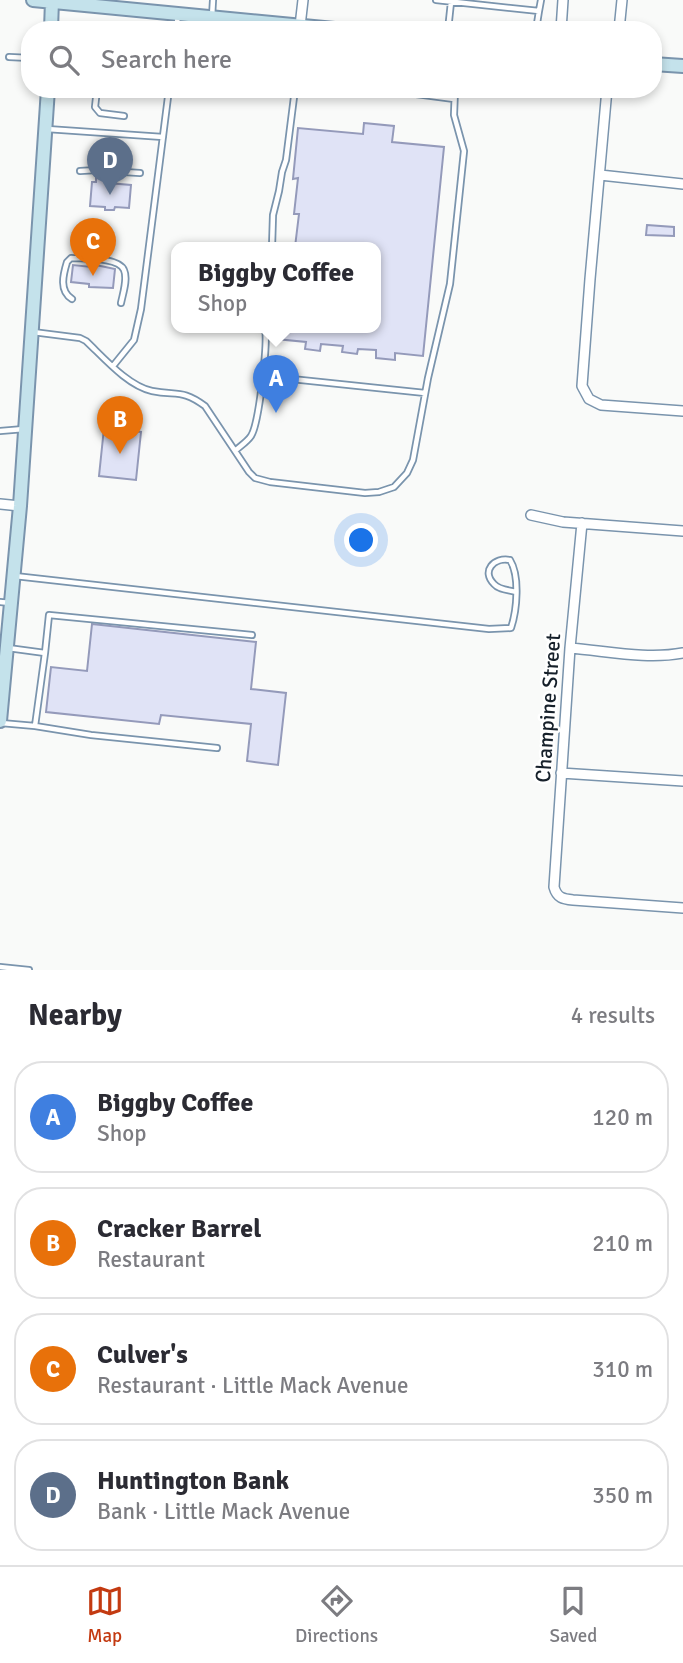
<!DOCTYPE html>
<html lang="en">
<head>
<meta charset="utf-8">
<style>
  :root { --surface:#fff; --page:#f7f7f7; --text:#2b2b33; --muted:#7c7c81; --line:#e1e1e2; --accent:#c33a11 }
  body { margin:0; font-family:Signika,sans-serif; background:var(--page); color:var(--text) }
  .you { position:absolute; left:362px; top:541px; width:24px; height:24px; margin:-18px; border:5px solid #fff; border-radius:50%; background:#1a73e8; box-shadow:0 0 0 10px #1a73e833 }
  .badge { display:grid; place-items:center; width:46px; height:46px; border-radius:50%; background:var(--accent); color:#fff; font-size:23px; font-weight:700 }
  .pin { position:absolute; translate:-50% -58px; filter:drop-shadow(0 2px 4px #0008) }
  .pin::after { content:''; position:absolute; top:37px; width:24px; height:21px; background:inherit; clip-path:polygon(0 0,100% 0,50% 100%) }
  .popup { position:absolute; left:171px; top:242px; width:210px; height:91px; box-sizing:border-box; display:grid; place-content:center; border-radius:14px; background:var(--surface); filter:drop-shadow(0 2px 5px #0005); font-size:23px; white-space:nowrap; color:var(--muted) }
  .popup b { font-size:26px; color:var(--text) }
  .popup::after { content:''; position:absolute; left:50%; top:100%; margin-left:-14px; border:14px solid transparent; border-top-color:var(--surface) }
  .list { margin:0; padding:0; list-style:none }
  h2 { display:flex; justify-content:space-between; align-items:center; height:91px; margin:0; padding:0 28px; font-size:30px }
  h2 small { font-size:23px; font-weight:400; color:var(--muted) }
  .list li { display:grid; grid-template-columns:46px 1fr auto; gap:21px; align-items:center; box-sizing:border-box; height:112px; margin:0 14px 14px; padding:0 14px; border:2px solid var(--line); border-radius:28px }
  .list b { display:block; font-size:26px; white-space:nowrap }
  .list p { margin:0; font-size:23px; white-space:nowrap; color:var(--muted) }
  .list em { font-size:23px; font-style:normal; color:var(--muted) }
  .icon { flex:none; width:38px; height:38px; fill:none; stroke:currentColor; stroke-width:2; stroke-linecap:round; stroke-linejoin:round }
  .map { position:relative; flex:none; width:683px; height:970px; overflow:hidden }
  .search { position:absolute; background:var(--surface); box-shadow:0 4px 10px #0003; left:21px; right:21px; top:21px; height:77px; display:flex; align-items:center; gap:18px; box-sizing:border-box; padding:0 24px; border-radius:28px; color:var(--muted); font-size:26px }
  .sheet { height:595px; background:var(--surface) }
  nav { display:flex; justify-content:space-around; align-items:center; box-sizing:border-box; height:98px; border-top:2px solid var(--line); background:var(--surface); font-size:19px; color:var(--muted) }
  nav a { display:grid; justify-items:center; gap:4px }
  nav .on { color:var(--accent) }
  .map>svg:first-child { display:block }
</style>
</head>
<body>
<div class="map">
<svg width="683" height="970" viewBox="0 0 683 970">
  <rect width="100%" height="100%" fill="#f9faf9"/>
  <path fill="#e0e3f6" stroke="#949aba" stroke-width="2" d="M 364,123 L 394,126 L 392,142 L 444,147 L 423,356 L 395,353 L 395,360 L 376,358 L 376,350 L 358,349 L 357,354 L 342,352 L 343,346 L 321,344 L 320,351 L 305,349 L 306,342 L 276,339 L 278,327 L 376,327 L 376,247 L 295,247 L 299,214 L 294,214 L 298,178 L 293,179 L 298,128 L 363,134 Z
    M 98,155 L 110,156 L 109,166 L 104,170 L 105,174 L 108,176 L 108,183 L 131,185 L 129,208 L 115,207 L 114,210 L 105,210 L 105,207 L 90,206 L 92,182 L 96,182 L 96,175 L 100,174 L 102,170 L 101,167 L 97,165 Z
    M 647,225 L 674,227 L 674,236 L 646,235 Z
    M 91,264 L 115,269 L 113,288 L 89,287 L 89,284 L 71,282 L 73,265 L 91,267 Z
    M 104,428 L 141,432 L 136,480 L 99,476 Z
    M 92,624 L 256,642 L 251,689 L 286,693 L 278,765 L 247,761 L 251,724 L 161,715 L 159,724 L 46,712 L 51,667 L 87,671 Z"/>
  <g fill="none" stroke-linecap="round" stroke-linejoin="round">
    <g stroke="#7a94ad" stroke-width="8">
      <path id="service" d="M 436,0 L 539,11 L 541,0
        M 212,17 L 213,0
        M 176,30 L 178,15
        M 448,30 L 451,2
        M 536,30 L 539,11
        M 9,57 L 30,58
        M 97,89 L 95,107 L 100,113 L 124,116
        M 378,89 L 454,99
        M 47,129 L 163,137
        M 80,171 L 97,170
        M 109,171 L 140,173
        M 272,247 L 273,215 L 279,191 L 282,172 L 286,160 L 295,89
        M 72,299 C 59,291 63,275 67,262 L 71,258 C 84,259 119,257 124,270 C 128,279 123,293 121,303
        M 33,332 L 80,338 L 86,341 C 104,358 128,386 152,391 C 177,396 182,389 205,406 L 249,472 L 255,478 L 270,482 L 365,493 L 379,492 L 394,487 L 407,473 L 413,460 L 428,378 L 450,284 L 464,151 L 454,115 L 455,89
        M 113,366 L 134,340 L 141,309 L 169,89
        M 263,376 L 425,393
        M 0,431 L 24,429
        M 235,451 C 240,446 247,442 251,436 C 259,424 268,343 265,327
        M 15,576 L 489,629 L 511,628 C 517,610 520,576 510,560 C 494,557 481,571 494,584 C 499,590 509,590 516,592
        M 0,602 L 11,603
        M 45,653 L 49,615 L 252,635
        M 1,723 L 35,726 L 45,653 L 8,648
        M 35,726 L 91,735 L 217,748
        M 0,967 L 29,970"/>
    </g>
    <g stroke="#7a94ad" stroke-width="12">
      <path id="minor" d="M 300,26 L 303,0
        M 561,30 L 563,0
        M 619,30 L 622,0
        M 607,89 L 590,279 L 582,386 L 589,399 L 601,405 L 683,411
        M 600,175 L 683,184
        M 0,504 L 20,506
        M 531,515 L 563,522 L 683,531
        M 582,523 L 570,648 L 554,887 C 557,898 563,899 573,900 L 683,908
        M 570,648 C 607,651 647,660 683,653
        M 561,773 L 683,781"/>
    </g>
    <g stroke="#7a94ad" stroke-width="16">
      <path id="secondary" d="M 33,0 L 345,30
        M 51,30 L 52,0
        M 653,64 L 683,66
        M 0,721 L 20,506 L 48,89"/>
    </g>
    <use href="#service" stroke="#fff" stroke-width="4.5"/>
    <use href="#minor" stroke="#fff" stroke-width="9"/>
    <use href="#secondary" stroke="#c4e2eb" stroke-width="12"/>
  </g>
  <g text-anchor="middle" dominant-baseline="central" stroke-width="5" stroke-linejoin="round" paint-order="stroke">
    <g font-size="21" fill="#16202a" stroke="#fff">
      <text transform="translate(548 708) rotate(-86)">Champine Street</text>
    </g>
  </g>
</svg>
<div class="you"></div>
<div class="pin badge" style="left:276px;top:413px;background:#3f7fe0">A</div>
<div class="popup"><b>Biggby Coffee</b>Shop</div>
<div class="pin badge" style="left:120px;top:454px;background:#e8710a">B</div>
<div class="pin badge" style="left:93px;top:276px;background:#e8710a">C</div>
<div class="pin badge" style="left:110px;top:195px;background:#5c6f8a">D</div>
<div class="search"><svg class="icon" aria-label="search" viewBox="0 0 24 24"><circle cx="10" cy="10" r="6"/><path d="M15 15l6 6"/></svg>Search here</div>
</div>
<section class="sheet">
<h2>Nearby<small>4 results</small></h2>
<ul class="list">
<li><span class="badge" style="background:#3f7fe0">A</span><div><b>Biggby Coffee</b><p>Shop</p></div><em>120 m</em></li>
<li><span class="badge" style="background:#e8710a">B</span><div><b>Cracker Barrel</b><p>Restaurant</p></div><em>210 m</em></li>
<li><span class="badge" style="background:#e8710a">C</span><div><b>Culver's</b><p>Restaurant · Little Mack Avenue</p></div><em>310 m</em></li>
<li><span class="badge" style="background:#5c6f8a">D</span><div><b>Huntington Bank</b><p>Bank · Little Mack Avenue</p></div><em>350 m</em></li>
</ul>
</section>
<nav>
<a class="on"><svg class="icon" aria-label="map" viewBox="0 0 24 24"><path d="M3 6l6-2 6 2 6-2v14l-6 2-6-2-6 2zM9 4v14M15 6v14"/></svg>Map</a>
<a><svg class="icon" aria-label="directions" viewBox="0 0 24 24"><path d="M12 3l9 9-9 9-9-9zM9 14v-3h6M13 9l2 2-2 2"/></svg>Directions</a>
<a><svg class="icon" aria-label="saved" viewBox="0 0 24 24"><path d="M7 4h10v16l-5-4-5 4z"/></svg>Saved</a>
</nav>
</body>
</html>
